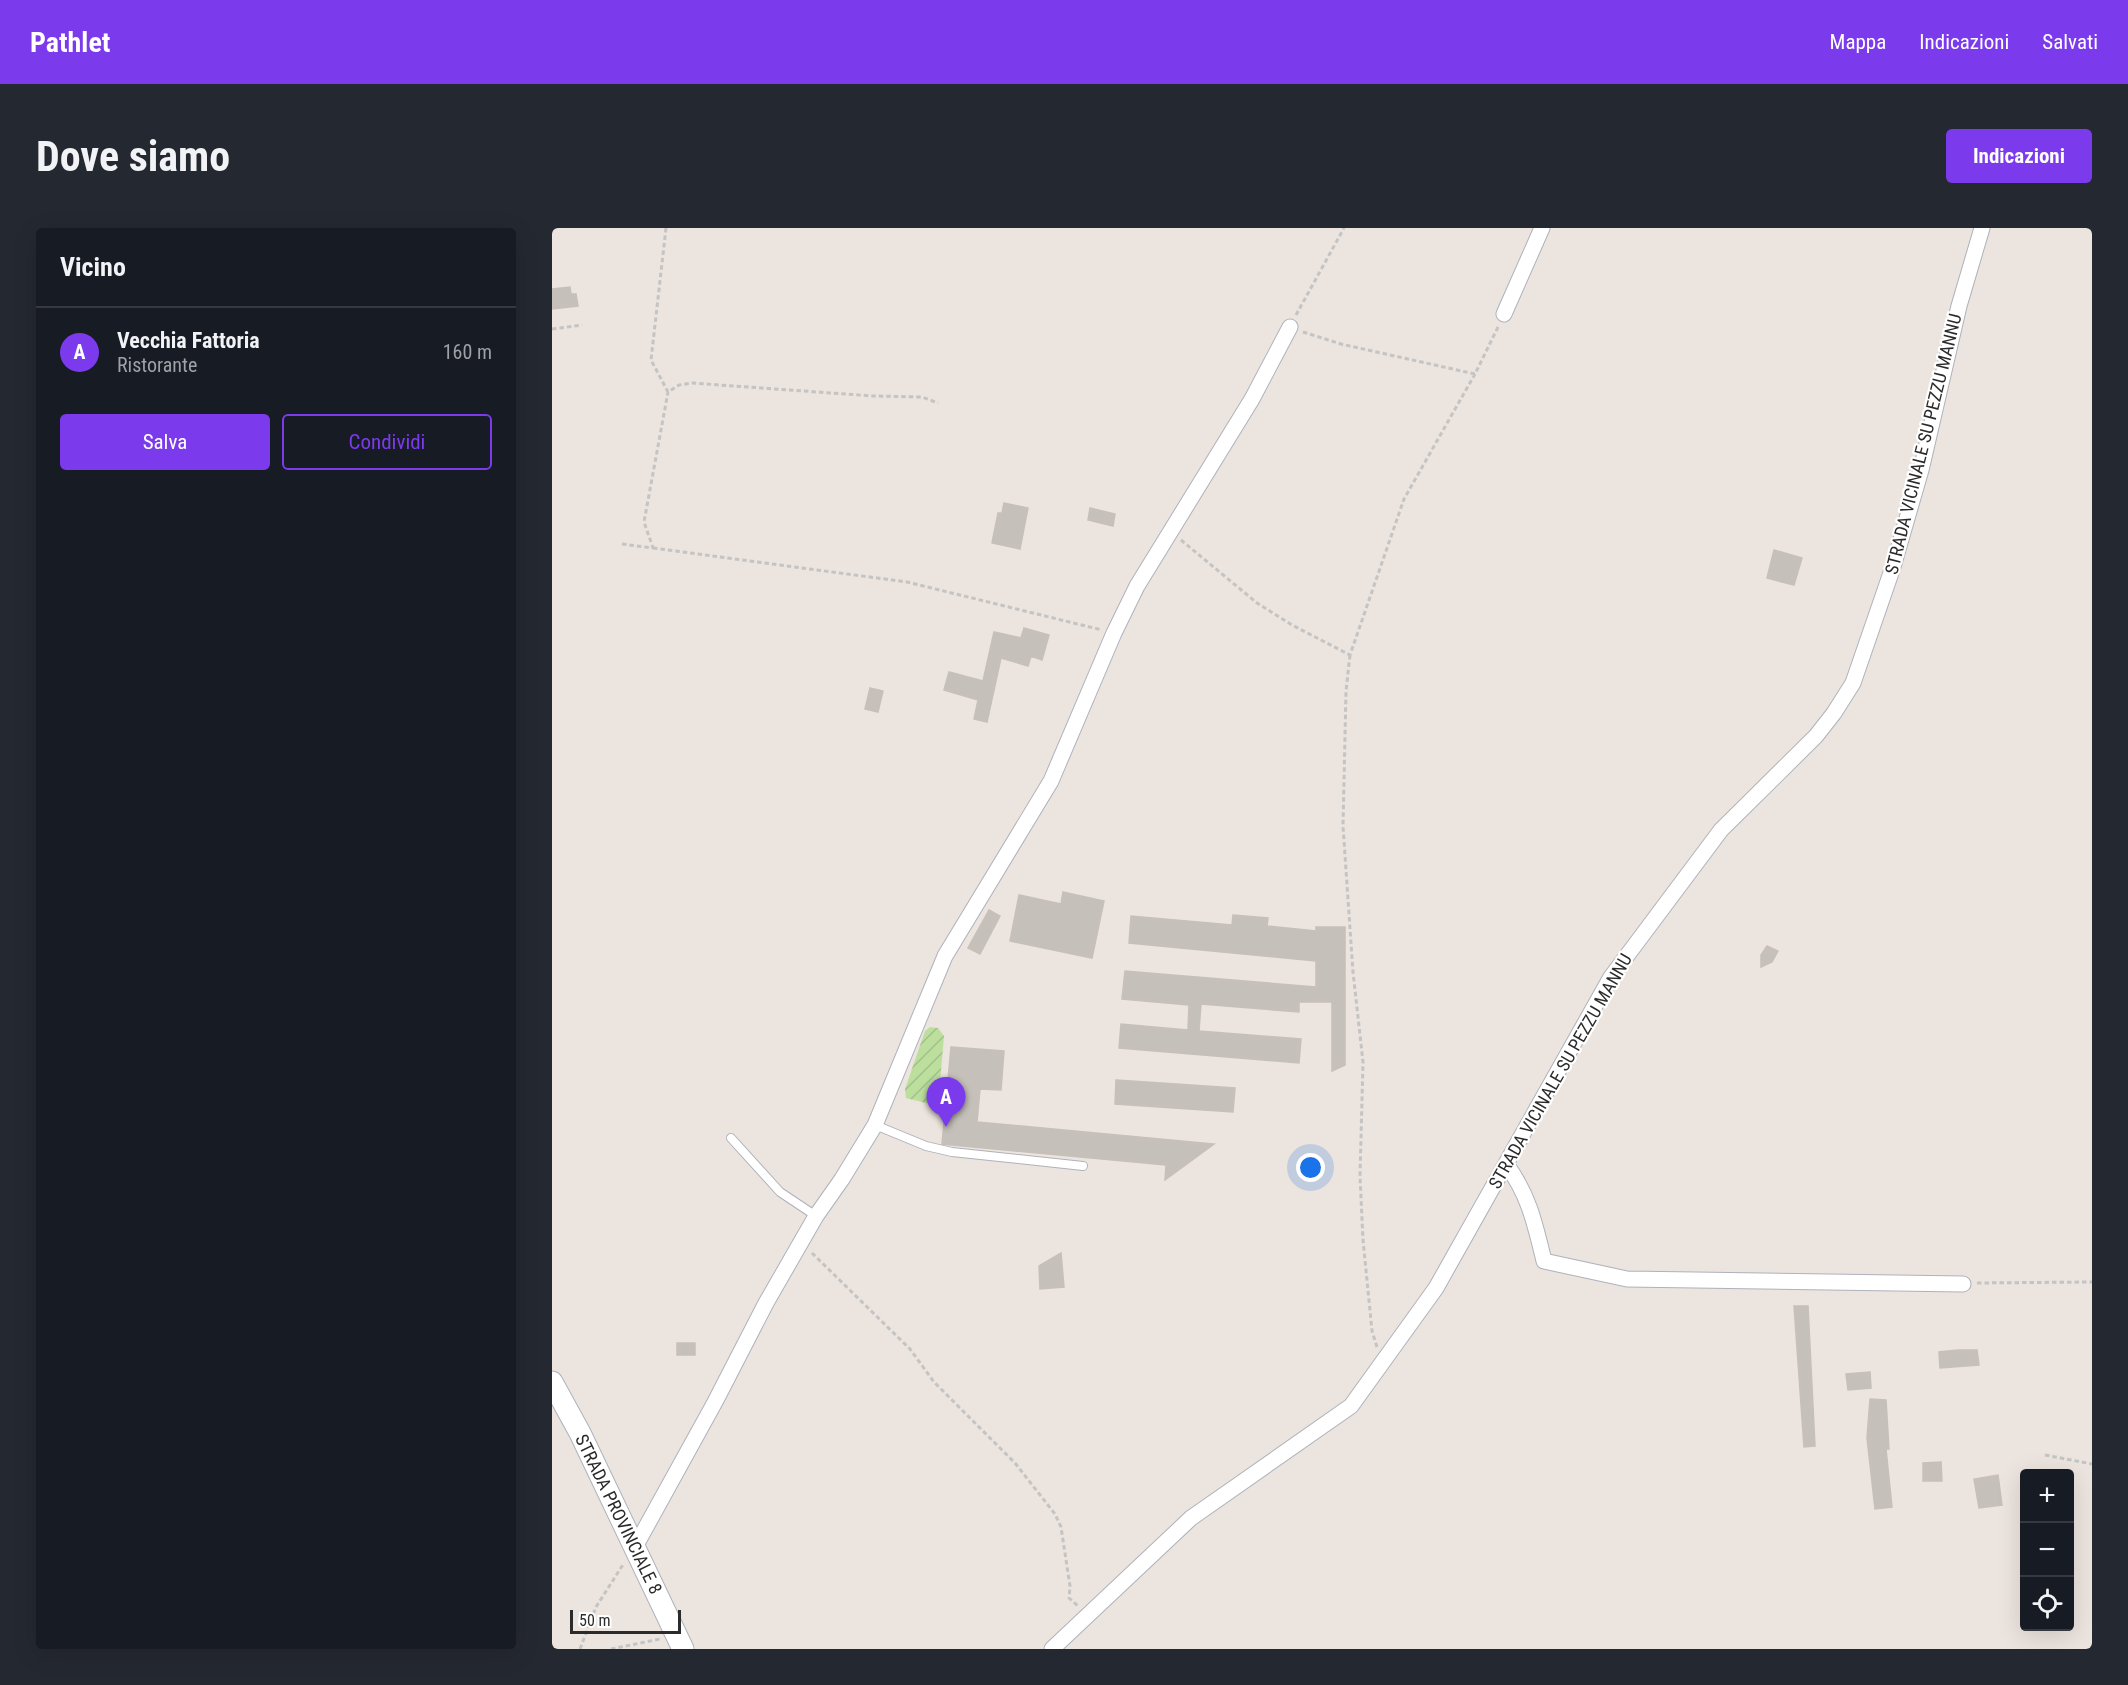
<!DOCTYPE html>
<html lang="it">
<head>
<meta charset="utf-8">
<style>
  :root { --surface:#171b24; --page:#242831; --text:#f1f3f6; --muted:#9ea1a6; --line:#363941; --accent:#7c3aed }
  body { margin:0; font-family:"Roboto Condensed",sans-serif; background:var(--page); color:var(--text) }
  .controls { position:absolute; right:18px; bottom:18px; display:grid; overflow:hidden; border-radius:6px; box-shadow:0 6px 24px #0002 }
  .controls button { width:54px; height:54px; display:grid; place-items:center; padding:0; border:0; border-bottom:2px solid var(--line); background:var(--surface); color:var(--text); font:30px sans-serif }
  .scale { position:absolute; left:18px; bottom:15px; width:111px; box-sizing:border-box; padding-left:6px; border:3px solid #2b2b2b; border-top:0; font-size:16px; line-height:21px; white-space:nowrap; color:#2b2b2b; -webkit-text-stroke:4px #fff; paint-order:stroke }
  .you { position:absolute; left:759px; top:940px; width:21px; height:21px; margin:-15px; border:4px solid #fff; border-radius:50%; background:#1a73e8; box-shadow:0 0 0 9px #1a73e833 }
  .badge { display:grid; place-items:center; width:39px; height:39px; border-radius:50%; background:var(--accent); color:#fff; font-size:20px; font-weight:700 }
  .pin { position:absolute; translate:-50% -50px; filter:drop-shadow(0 2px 3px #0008) }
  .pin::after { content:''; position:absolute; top:32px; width:21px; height:18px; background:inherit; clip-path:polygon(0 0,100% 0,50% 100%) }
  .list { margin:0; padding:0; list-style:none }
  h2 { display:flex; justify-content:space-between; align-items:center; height:78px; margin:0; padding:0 24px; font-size:26px }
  h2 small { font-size:20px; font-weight:400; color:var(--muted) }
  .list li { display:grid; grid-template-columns:39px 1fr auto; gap:18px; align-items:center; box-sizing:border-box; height:90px; padding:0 24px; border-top:2px solid var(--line) }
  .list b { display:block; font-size:22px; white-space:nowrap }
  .list p { margin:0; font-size:20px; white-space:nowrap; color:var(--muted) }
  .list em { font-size:20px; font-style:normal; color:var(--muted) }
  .actions { display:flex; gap:12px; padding:18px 24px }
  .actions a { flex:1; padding:14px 0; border:2px solid var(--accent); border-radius:6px; text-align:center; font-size:21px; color:var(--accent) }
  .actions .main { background:var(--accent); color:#fff }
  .icon { flex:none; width:33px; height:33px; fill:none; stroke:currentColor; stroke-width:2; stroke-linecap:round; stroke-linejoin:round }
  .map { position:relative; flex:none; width:1540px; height:1421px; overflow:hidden; border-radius:6px }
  header { display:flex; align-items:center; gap:36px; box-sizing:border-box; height:84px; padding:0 30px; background:var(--accent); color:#fff }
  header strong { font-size:28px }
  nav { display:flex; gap:33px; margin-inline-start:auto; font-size:21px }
  .intro { display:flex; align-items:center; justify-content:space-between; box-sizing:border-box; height:144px; padding:0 36px }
  h1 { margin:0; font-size:42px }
  .button { padding:15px 27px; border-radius:6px; background:var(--accent); color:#fff; font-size:21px; font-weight:700 }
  main { display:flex; gap:36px; padding:0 36px }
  aside { flex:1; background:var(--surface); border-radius:6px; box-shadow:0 6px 24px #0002 }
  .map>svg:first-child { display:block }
</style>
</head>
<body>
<header>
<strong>Pathlet</strong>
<nav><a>Mappa</a><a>Indicazioni</a><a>Salvati</a></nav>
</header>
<div class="intro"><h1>Dove siamo</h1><a class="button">Indicazioni</a></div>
<main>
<aside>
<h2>Vicino<small></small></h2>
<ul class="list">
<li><span class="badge">A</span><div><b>Vecchia Fattoria</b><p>Ristorante</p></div><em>160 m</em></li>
</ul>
<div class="actions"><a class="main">Salva</a><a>Condividi</a></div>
</aside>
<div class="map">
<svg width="1540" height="1421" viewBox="0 0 1540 1421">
  <defs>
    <pattern id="garden-furrows" width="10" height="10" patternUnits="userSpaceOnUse" patternTransform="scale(1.5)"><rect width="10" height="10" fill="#bcdf9e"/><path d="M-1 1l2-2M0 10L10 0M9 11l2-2" fill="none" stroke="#a2c088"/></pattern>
  </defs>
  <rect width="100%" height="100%" fill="#ece4de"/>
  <path fill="url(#garden-furrows)" d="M 378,799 L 386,800 L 392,808 L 386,878 L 354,870 L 353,861 L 373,803 Z"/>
  <path fill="#c5c0b9" stroke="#c7c0b8" stroke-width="1.5" d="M 18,59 L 19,66 L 24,66 L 26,78 L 0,81 L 0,61 Z
    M 452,275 L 476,280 L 468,321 L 440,315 L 446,285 L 450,285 Z
    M 538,280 L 563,286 L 561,298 L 536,292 Z
    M 1222,322 L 1250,330 L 1242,357 L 1215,350 Z
    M 472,400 L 497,407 L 490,432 L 479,428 L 476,438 L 449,430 L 435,494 L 422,491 L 426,472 L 392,462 L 397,444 L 431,453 L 442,404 L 469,410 Z
    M 318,460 L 331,463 L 326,484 L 313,481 Z
    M 511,664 L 552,673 L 540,730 L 458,713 L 467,667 L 509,676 Z
    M 437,682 L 448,688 L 428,726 L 416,720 Z
    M 681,687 L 716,690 L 715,698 L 764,703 L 764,699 L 793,699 L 793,837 L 780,843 L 780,774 L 747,774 L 747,784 L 649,776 L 647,803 L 749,811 L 747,835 L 567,820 L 569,796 L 636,802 L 637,777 L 570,771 L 573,743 L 764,759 L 764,733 L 577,715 L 579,688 L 680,697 Z
    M 1215,718 L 1226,723 L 1220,734 L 1209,739 L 1209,727 Z
    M 399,819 L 452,823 L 449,862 L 428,861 L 425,894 L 662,916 L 613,952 L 614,937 L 390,916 Z
    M 564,852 L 683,860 L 681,884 L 563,876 Z
    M 509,1025 L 512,1059 L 488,1061 L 487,1038 Z
    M 1242,1078 L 1256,1078 L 1263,1218 L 1252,1219 Z
    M 125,1115 L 143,1115 L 143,1127 L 125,1127 Z
    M 1406,1122 L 1425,1122 L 1427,1137 L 1388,1140 L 1387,1124 Z
    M 1318,1144 L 1319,1160 L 1296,1162 L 1294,1146 Z
    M 1318,1171 L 1334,1172 L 1337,1221 L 1334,1221 L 1340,1279 L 1323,1281 L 1315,1210 Z
    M 1389,1234 L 1390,1253 L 1371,1253 L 1371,1235 Z
    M 1446,1247 L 1450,1277 L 1427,1280 L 1422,1251 Z"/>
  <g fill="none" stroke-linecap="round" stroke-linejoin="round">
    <g stroke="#aeb2bb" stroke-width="10">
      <path id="lane" d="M 323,897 L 374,918 L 400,924 L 531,938
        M 179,910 L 228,964 L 264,988"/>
    </g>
    <g stroke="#aeb2bb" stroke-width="17">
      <path id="street" d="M 952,86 L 990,0
        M 954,936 C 977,967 983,996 992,1033 L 1075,1051 L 1411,1056
        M 83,1319 L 163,1174 L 214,1075 L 264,988 L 290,951 L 323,897 L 393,728 L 499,553 L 562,405 L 585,358 L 700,171 L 738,99
        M 500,1421 L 639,1290 L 799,1178 L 884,1060 L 1059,749 L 1169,602 L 1264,508 L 1282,485 L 1301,455 L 1341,339 L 1369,242 L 1407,78 L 1430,0"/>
    </g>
    <g stroke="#aeb2bb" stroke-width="23">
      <path id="secondary" d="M 0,1154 L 28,1205 L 131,1421"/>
    </g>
    <path stroke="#c4c4c4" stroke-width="3" stroke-dasharray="4.5 3" stroke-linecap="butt" d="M 114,0 L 99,132 L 116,164 L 127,157 L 140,155 L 321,168 L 370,169 L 386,175
      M 744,87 L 792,0
      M 0,101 L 30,97
      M 751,104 L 789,116 L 923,146 L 946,99
      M 629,312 L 705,375 L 740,397 L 798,427 L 852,271 L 923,146
      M 70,316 L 101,320 L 92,294 L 116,164
      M 101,320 L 355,354 L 550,402
      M 798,427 L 794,463 L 791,598 L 801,744 L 811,834 L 808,948 L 811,1012 L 820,1103 L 825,1119
      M 260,1025 L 358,1121 L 382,1154 L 463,1235 L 503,1286 L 509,1299 L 518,1358 L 517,1370 L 526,1378
      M 1425,1055 L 1540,1054
      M 1493,1227 L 1540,1236
      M 28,1421 L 44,1379 L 72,1335
      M 59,1421 L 108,1411"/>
    <use href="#lane" stroke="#fff" stroke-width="8"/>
    <use href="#street" stroke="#fff" stroke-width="15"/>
    <use href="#secondary" stroke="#fff" stroke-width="21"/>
  </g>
  <g text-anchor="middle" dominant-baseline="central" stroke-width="4.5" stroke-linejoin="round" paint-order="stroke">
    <g font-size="18" fill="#2b2b2b" stroke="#fff">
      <text transform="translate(1371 216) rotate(-76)">STRADA VICINALE SU PEZZU MANNU</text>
      <text transform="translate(1008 843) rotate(-60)">STRADA VICINALE SU PEZZU MANNU</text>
      <text transform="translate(67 1286) rotate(64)">STRADA PROVINCIALE 8</text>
    </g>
  </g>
</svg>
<div class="controls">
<button>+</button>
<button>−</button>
<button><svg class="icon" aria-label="locate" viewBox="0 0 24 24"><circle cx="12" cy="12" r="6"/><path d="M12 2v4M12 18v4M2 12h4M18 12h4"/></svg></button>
</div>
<div class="scale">50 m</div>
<div class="you"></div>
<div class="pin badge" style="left:394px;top:899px">A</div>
</div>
</main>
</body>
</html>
